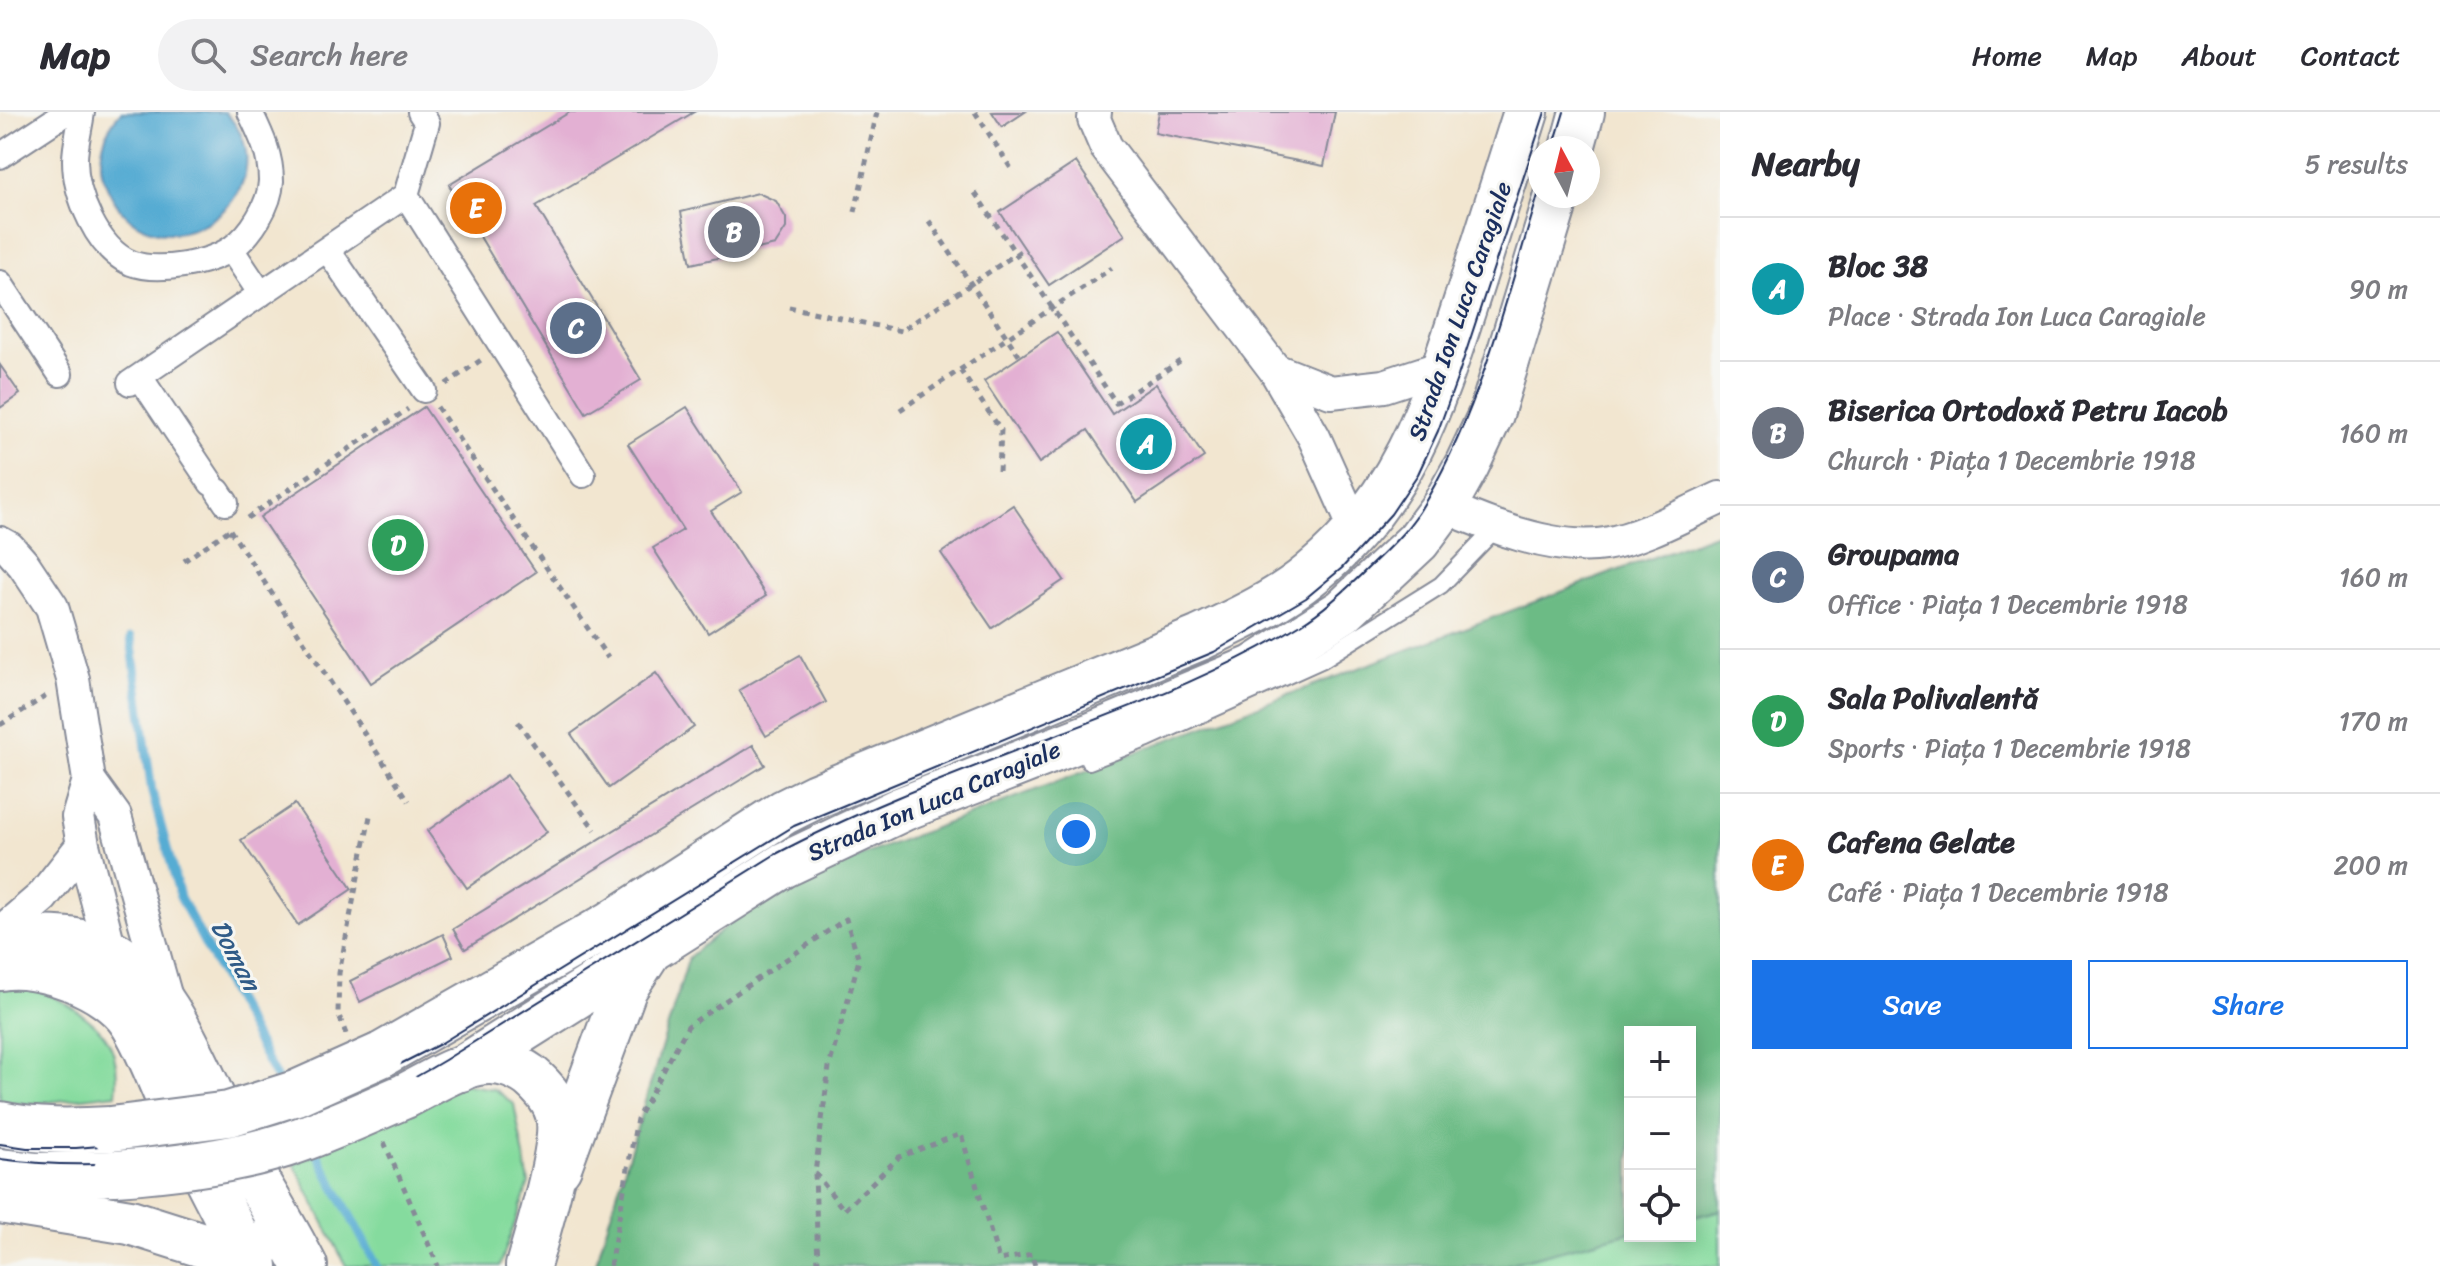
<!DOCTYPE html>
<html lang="en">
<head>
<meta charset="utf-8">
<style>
  :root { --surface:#fff; --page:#f2f2f3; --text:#2b2b33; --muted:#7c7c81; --line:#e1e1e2; --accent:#1a73e8 }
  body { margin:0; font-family:Sriracha,sans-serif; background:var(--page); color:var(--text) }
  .controls { position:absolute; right:24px; bottom:24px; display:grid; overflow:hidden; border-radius:0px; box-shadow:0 4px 20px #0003 }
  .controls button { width:72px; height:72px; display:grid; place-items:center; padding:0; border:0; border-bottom:2px solid var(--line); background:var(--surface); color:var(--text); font:40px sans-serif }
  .compass { position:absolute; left:1528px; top:24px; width:72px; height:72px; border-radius:50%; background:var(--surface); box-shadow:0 4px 20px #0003; rotate:353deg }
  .you { position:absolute; left:1076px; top:722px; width:28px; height:28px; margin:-20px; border:6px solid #fff; border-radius:50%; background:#1a73e8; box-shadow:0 0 0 12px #1a73e833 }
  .badge { display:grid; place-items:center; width:52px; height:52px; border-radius:50%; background:var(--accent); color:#fff; font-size:26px; font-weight:700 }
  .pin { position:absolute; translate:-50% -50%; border:4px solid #fff; box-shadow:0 2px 8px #0006 }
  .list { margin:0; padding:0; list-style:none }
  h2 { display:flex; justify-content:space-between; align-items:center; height:104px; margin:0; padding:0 32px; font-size:34px }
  h2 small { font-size:26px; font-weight:400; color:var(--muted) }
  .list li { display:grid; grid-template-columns:52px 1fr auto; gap:24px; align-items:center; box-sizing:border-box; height:144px; padding:0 32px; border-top:2px solid var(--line) }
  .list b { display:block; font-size:30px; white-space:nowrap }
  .list p { margin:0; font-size:26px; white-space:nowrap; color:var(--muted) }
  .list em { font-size:26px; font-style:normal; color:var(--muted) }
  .actions { display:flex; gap:16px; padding:24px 32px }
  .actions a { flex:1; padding:18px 0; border:2px solid var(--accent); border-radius:0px; text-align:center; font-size:28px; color:var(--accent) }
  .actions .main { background:var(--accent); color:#fff }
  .icon { flex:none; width:44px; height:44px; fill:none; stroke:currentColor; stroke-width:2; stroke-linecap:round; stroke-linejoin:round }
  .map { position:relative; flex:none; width:1720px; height:1154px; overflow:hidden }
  header { display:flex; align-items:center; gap:48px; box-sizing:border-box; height:112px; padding:0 40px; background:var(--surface); border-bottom:2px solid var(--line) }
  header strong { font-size:38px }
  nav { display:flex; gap:44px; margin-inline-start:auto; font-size:28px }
  .search { width:560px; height:72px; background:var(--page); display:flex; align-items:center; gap:20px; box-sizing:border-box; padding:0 28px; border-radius:44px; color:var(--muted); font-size:30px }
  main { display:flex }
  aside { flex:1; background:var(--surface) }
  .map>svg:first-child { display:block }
</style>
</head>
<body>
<header>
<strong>Map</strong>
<div class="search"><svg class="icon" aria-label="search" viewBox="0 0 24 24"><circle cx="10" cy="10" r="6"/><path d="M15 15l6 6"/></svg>Search here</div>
<nav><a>Home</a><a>Map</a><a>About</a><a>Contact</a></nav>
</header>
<main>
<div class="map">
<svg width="1720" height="1154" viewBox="0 0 1720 1154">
  <rect width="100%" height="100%" fill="#f6f6f2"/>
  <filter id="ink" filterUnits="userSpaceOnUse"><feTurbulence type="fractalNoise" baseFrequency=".0125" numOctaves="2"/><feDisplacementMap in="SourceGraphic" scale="16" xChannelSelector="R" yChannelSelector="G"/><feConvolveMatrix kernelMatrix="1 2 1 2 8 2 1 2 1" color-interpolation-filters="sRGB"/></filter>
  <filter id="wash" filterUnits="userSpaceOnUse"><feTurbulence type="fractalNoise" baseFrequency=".006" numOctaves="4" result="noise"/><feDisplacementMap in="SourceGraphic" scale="32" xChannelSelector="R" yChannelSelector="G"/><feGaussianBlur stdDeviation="1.8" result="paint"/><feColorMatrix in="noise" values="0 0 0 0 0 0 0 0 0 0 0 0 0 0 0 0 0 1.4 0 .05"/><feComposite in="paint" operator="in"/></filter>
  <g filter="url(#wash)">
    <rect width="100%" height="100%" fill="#f2e6d0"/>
    <path fill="#85db9e" stroke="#50857e" stroke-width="2" d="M 0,875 C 10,876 22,875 32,877 C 56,882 98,909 109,931 C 117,945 118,967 116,982 L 32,992 L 0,990 Z
      M 462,972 L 494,977 L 514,992 L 529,1071 L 500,1154 L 346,1154 L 294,1052 Z
      M 1720,1098 L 1720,1154 L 1501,1154 L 1630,1120 L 1630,1124 L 1690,1124 L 1690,1106 Z"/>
    <path fill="#6cbb85" stroke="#447572" stroke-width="2" d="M 1720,420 L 1720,1098 L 1690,1106 L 1690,920 L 1630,920 L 1630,1120 L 1501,1154 L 595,1154 L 689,845 L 754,791 L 868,741 Z"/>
    <path fill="#56acd3" stroke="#386e98" stroke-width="2" d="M 121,0 L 225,0 C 303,81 147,187 104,67 C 96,45 105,16 121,0 Z"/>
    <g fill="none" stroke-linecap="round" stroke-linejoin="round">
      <path stroke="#56acd3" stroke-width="9" d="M 131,526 L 152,680 L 180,785 L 281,975
        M 313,1034 L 377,1154"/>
    </g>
    <g id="blocks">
      <path fill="#e3b0d3" d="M 570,0 L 694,0 L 536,94 L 641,268 L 586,301 L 449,73 Z
        M 992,0 L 1025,0 L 1002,15 Z
        M 1159,0 L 1335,0 L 1324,54 L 1155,21 Z
        M 1076,50 L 1125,123 L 1049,173 L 1000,100 Z
        M 758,81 L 776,89 L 786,106 L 786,116 L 775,133 L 691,152 L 681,100 Z
        M 1057,220 L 1112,302 L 1156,272 L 1204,345 L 1137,390 L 1088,318 L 1039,351 L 984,269 Z
        M 0,253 L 20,282 L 0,296 Z
        M 424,295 L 536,460 L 371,571 L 260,405 Z
        M 687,295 L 742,380 L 711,399 L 766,484 L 708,521 L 653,436 L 683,418 L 628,332 Z
        M 1013,393 L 1064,468 L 992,516 L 941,441 Z
        M 800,543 L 826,590 L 766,624 L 739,578 Z
        M 656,561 L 694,615 L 609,676 L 571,622 Z
        M 753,633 L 765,653 L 465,837 L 453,817 Z
        M 507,663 L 547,720 L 467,776 L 427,719 Z
        M 295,692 L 352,777 L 298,813 L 241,728 Z
        M 443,822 L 453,844 L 360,890 L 350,869 Z"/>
    </g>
  </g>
  <g filter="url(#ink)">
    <use href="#blocks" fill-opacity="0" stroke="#868a97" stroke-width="2"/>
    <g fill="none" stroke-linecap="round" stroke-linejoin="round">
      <g stroke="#868a97" stroke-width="20">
        <path id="service" d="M 1089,649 L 1148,626 L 1321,548 L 1441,473 L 1496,416"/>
      </g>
      <g stroke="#868a97" stroke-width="28">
        <path id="pedestrian" d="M 82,0 C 80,16 75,33 75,48 C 75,83 97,137 131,151 C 157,161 209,152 232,136 C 251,123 270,93 271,69 C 271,43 261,23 250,0
          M 420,0 L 427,11 L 406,83 L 583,363
          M 0,44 L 67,0
          M 231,137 L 261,182
          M 327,137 L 424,278
          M 0,171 L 60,262
          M 140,265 L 211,371
          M 130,271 L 406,83
          M 218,379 L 226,391"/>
      </g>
      <g stroke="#868a97" stroke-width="36">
        <path id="minor" d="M 1095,0 L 1094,7 L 1106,35 L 1275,258 L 1314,325 L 1349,403 L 1353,423
          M 1275,258 L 1331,280 L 1384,274 L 1445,254
          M 1444,394 C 1489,414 1556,440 1605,432 C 1642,426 1685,402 1720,386
          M 0,431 L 9,436 L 24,453 L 52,495 L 73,567 L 89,668 L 78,705 L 83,733 L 114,854
          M 89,668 L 115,704 L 166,886
          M 0,821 L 42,785 L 83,733"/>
      </g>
      <g stroke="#868a97" stroke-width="48">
        <path id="secondary" d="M 1572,36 L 1582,0
          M 381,943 L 612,811 L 784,700 L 816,684 L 1200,526 C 1238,508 1279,489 1311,462 C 1407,384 1434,287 1471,174 C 1489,116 1508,58 1526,0
          M 461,957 L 784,753 L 902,697 L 1087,625 L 1253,556 L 1343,499 L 1418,429 L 1444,394 L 1467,353 L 1491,302 L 1557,84
          M 0,1012 C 36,1020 74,1019 111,1017
          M 559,1055 L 625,876 L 647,842"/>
      </g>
      <g stroke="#868a97" stroke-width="48">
        <path id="primary" d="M 0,830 C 34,825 77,824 109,839 C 169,868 202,970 232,1026 C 256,1069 283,1110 305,1154
          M 0,856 C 40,849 108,874 131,909 C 146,931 161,972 173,998 C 195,1046 220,1093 245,1140 L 255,1154
          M 405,984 C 427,973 453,956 478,951 C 496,948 515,953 530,964 C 543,975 554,987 558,1003 C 565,1033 537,1122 528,1154
          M 0,1059 L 37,1063 L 115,1061
          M 0,1089 L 130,1110 L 212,1136 L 245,1140 L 265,1130"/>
      </g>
      <path stroke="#868a97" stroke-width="5" stroke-dasharray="6 6" stroke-linecap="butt" d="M 975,0 L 1012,58
        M 975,81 L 1116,291 L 1180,249
        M 855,100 L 877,0
        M 929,109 L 1020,245
        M 789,195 L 901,219 L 1025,136
        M 960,258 L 1001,318 L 999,359
        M 446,272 L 481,248
        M 437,295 L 608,546
        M 900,298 L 1112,156
        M 247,406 L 408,297
        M 230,418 L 409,689
        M 184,449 L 232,416
        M 518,610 L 595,718
        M 0,613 L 46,584
        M 346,922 L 338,901 L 339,861 L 370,704
        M 384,1030 L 438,1154
        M 815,1061 L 844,1098 L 899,1045 L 961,1022 L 999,1148 L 1032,1142 L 1035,1154
        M 610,1154 L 637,1007 L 688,914 L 846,807 L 859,848 L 829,955 L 815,1061 L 818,1154"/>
      <use href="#service" stroke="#fff" stroke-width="16"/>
      <use href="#pedestrian" stroke="#fff" stroke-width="24"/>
      <use href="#minor" stroke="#fff" stroke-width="32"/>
      <use href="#secondary" stroke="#fff" stroke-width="44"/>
      <use href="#primary" stroke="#fff" stroke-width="44"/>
      <path stroke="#1b2f5e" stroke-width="2" d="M 1553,36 L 1564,0
        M 0,1032 L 27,1036 L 76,1036 L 170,1028 L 269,1008 L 341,982 L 440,932 L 794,714 L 1214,540 L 1306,486 L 1342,456 L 1391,402 L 1418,362 L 1438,319 L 1458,264 L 1545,0
        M 0,1047 C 105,1061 219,1046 319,1010 C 363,995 405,972 445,948 L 774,743 C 866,694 966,658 1064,620 C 1145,589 1227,558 1301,512 C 1326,497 1349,475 1370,454 C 1387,438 1406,420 1419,400 C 1480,302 1506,186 1540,77"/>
      <g stroke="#868a97" stroke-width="48" stroke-linecap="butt">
        <path id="secondary-bridge" d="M 111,1017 L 229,1002 L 296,981 L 381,943"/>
      </g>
      <g stroke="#868a97" stroke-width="48" stroke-linecap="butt">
        <path id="primary-bridge" d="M 115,1061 C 172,1057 230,1050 285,1033 C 326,1020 365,1001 405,984"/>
      </g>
      <use href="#secondary-bridge" stroke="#fff" stroke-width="44"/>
      <use href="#primary-bridge" stroke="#fff" stroke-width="44"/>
    </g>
  </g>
  <g text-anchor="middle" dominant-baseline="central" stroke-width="6" stroke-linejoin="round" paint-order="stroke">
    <g font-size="24" fill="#1b2f5e" stroke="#f6f6f2">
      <text transform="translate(1460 199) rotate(-71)">Strada Ion Luca Caragiale</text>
      <text transform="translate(934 689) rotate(-23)">Strada Ion Luca Caragiale</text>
    </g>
    <g font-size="26" font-style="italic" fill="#305b87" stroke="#f6f6f2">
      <text transform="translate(236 843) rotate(62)">Doman</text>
    </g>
  </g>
</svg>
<div class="controls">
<button>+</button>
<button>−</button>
<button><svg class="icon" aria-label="locate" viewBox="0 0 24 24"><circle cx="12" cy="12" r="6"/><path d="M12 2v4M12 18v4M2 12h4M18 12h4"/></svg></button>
</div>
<svg class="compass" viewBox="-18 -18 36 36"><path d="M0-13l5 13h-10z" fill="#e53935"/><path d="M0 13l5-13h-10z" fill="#7c7c81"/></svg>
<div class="you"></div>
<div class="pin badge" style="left:1146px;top:332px;background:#0f9aa8">A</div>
<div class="pin badge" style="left:734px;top:120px;background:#6b7280">B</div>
<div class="pin badge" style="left:576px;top:216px;background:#5c6f8a">C</div>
<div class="pin badge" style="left:398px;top:433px;background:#2e9e5b">D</div>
<div class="pin badge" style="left:476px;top:96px;background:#e8710a">E</div>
</div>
<aside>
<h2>Nearby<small>5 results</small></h2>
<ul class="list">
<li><span class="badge" style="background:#0f9aa8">A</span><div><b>Bloc 38</b><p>Place · Strada Ion Luca Caragiale</p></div><em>90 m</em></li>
<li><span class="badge" style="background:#6b7280">B</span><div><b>Biserica Ortodoxă Petru Iacob</b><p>Church · Piața 1 Decembrie 1918</p></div><em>160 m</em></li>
<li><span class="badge" style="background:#5c6f8a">C</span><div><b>Groupama</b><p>Office · Piața 1 Decembrie 1918</p></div><em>160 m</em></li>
<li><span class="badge" style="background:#2e9e5b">D</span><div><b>Sala Polivalentă</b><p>Sports · Piața 1 Decembrie 1918</p></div><em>170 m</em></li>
<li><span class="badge" style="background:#e8710a">E</span><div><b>Cafena Gelate</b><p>Café · Piața 1 Decembrie 1918</p></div><em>200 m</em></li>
</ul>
<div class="actions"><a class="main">Save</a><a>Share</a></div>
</aside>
</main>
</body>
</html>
